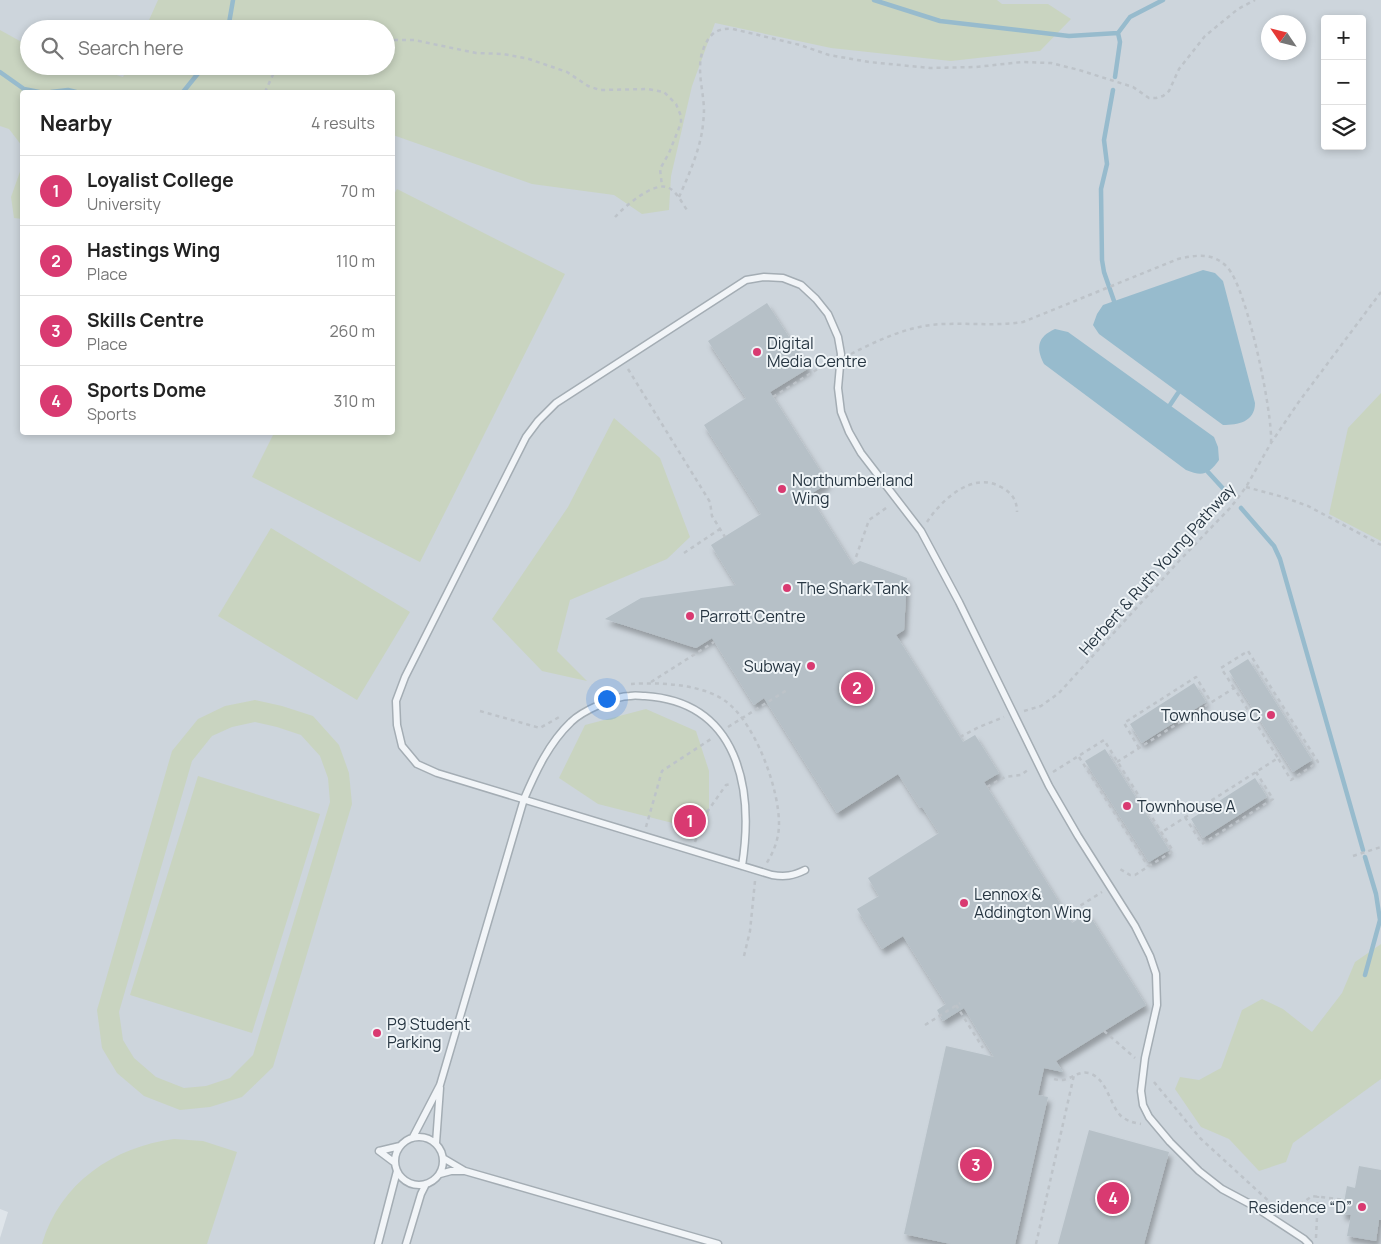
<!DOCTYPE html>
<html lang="en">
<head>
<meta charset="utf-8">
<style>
  :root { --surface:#fff; --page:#f2f2f2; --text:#222; --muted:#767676; --line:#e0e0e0; --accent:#d93a71 }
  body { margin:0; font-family:Manrope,sans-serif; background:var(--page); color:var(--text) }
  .controls { position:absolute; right:15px; top:15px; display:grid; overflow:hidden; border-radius:5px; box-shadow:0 2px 8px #0003 }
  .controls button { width:45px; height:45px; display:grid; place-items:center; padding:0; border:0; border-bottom:1px solid var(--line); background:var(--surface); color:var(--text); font:25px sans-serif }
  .compass { position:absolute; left:1261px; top:15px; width:45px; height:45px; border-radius:50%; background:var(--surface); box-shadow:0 2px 8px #0003; rotate:305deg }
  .you { position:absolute; left:606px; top:698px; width:18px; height:18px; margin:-12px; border:4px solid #fff; border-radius:50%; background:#1a73e8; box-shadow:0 0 0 8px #1a73e833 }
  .badge { display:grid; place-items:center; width:32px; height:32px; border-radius:50%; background:var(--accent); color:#fff; font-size:16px; font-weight:700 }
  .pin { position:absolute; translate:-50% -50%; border:2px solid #fff; box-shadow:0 1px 5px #0006 }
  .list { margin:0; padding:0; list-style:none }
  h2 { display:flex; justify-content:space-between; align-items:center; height:65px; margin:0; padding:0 20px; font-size:21px }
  h2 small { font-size:16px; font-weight:400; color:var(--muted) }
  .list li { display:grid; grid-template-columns:32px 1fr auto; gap:15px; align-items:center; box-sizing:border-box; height:70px; padding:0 20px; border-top:1px solid var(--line) }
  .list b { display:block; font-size:19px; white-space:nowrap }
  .list p { margin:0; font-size:16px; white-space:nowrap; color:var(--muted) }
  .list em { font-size:16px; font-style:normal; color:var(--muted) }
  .icon { flex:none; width:28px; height:28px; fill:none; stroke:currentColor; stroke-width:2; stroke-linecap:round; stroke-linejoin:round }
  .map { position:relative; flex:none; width:1381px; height:1244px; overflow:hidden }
  .search { position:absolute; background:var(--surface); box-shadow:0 2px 8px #0003; left:20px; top:20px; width:375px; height:55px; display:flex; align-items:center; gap:12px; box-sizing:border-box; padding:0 18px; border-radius:28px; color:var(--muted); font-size:19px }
  .panel { position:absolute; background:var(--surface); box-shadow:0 2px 8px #0003; left:20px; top:90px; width:375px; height:345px; border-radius:5px }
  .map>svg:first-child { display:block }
</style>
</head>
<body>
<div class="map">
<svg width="1381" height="1244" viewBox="0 0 1381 1244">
  <defs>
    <filter id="shadow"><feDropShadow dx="3" dy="5.5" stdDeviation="2.5" flood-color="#0004"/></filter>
  </defs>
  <rect width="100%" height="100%" fill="#dfe5ea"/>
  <path fill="#cdd5dc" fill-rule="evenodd" d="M 0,0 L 1381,0 L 1381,1244 L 0,1244 L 0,1238 L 8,1212 L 0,1209 ZM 1325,19 L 1362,19 L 1362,146 L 1325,146 ZM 1268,22 L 1298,22 L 1298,52 L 1268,52 ZM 29,29 L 386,29 L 386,66 L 29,66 ZM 22,92 L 392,92 L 392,432 L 22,432 Z"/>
  <path fill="#c9d4c0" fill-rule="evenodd" d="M 158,0 L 997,0 L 1002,4 L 1048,4 L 1071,19 L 1040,51 L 951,61 L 831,48 L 715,23 L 692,86 L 671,176 L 669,210 L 642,214 L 614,195 L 532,184 L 393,135 L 392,92 L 22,92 L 22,146 L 9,129 L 0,126 L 0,30 L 29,46 L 29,66 L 88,66 L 123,77 L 128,66 L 386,66 L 386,29 L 145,29 Z
    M 22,166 L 22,219 L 14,218 L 11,197 Z
    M 397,189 L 565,274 L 420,562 L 252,477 L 274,433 L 392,432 L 392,198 Z
    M 1381,393 L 1381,541 L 1329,514 L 1348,428 Z
    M 614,418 L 660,458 L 690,537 L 667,559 L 570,600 L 557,651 L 587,681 L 542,671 L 492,619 L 568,507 Z
    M 271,528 L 410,612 L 357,700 L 218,616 Z
    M 255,700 L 282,706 L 313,716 L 339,745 L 349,773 L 352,804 L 273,1067 L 242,1097 L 210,1107 L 180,1110 L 144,1096 L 117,1073 L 102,1048 L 97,1010 L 172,751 L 198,719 L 225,706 ZM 255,722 L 277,727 L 301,735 L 320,756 L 328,778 L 330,802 L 253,1055 L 230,1078 L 206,1086 L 184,1088 L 156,1077 L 134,1058 L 123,1040 L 119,1012 L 192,761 L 212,736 L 232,727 Z
    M 646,709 L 696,731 L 709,771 L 709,813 L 700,830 L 598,804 L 559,778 L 585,725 Z
    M 198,776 L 320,814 L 252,1033 L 130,995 Z
    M 1381,944 L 1381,1079 L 1293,1143 L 1286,1162 L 1259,1171 L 1229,1139 L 1201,1127 L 1175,1089 L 1180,1077 L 1199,1080 L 1221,1068 L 1242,1010 L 1262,999 L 1283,1009 L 1312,1032 L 1342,993 L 1355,962 Z
    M 174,1139 L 203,1141 L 237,1152 L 207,1244 L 42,1244 C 60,1183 113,1147 174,1139 Z"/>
  <path fill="#97bbcd" d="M 1203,270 L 1215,273 L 1223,281 L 1255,403 C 1255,422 1238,425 1223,425 L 1099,334 L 1093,325 L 1097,314 L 1103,305 Z
    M 1055,329 L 1068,332 L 1214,437 L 1218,447 L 1219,460 C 1209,474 1203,477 1186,470 L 1044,364 C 1036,348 1037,337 1055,329 Z"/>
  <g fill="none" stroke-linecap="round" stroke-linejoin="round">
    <path stroke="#97bbcd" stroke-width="4.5" d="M 874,0 L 940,21 L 1069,36 L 1118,33 L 1130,17 L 1163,0
      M 228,29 L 233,0
      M 0,72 L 24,89 L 39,92
      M 1115,77 L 1120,42 L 1118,33
      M 1113,90 L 1104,140 L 1107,164 L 1101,189 L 1102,260 L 1104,272 L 1114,301
      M 51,92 L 68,90 L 76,92
      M 183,92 L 204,66
      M 1170,405 L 1178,393
      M 1208,472 L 1229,495
      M 1241,508 L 1274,546 L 1280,559 L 1363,850
      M 1365,857 L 1376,894 L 1380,920 L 1365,975"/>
  </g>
  <path fill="#b6c0c7" filter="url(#shadow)" d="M 767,303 L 809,368 L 770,392 L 828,483 L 809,495 L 853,565 L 860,561 L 907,578 L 904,630 L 896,635 L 963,742 L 975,735 L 999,773 L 984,782 L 1072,923 L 1088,913 L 1146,1005 L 1056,1061 L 1063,1072 L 1044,1068 L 1038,1095 L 1048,1097 L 1015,1244 L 951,1244 L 904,1234 L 946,1046 L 994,1057 L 964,1008 L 943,1021 L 937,1010 L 946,1004 L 903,936 L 882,949 L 857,909 L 879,896 L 868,878 L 939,833 L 922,807 L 920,808 L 898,774 L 837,813 L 764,698 L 754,705 L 712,638 L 696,648 L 605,619 L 641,598 L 736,585 L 711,545 L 761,514 L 704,425 L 746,398 L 708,341 Z
    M 1248,659 L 1312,760 L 1293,772 L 1229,671 Z
    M 1194,683 L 1206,702 L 1142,743 L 1130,724 Z
    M 1105,749 L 1169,850 L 1149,862 L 1085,761 Z
    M 1255,778 L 1267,797 L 1203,838 L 1191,819 Z
    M 1089,1130 L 1169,1152 L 1144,1244 L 1058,1244 Z
    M 1359,1166 L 1381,1170 L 1381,1220 L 1379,1220 L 1376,1241 L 1347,1236 L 1351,1215 L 1342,1214 L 1347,1186 L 1355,1188 Z"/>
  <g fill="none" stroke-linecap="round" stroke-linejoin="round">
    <g stroke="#a4adb4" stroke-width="9">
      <path id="lane" d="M 805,870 C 793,876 785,877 772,875 L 437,773 L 417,764 L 402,746 L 397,725 L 396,701 L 405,677 L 526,437 L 538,421 L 556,403 L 746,280 L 764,277 L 783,278 L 801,285 L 816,299 L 828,314 L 838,337 L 841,354 L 838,388 L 841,412 L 849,432 L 861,453 L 921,531 L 959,602 L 1049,786 L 1078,836 L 1135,926 L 1150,956 L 1156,974 L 1157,1005 L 1145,1058 L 1141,1091 L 1143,1105 L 1149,1117 L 1170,1142 L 1199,1171 L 1222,1189 L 1252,1205 L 1304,1239 L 1309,1244
        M395 1161a24 24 0 1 1 48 0a24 24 0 1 1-48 0Z
        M 413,1137 L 440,1085 L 524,799 C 536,771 549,743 571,722 C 582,711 615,696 630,696 C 635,695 640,696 645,696 C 739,702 754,789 742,866
        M 436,1143 L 440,1088
        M 379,1151 L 400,1146
        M 379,1151 L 395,1163
        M 443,1158 L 465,1171 L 718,1244
        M 440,1174 L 451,1171 L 464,1171
        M 378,1244 L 397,1171
        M 406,1244 L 421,1194 L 426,1184"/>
    </g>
    <path stroke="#bdc3c9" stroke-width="2.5" stroke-dasharray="4 4" stroke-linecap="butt" d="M 386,40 L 414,40 L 476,53 L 503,54 L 529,59 L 567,72 L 588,86 L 600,90 L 648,89 L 664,92 L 676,104 L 681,116 L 681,123 L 669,153 L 660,169 L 662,186
      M 265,92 L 277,66
      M 679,197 C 688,177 698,154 702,132 C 703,125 704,116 704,109 C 703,86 695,66 705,45 C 711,32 719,28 733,29 L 800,45 L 829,55 L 869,62 L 930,68 L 976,67 L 1022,62 L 1051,63 L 1079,70 L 1133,87 L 1149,98 L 1156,98 L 1163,96 L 1169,91 L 1179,69 L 1205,36 L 1238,9 L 1255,0
      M 615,217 C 624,207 655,180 669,188 C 677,192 682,203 687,210
      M 851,354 C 880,339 913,324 946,324 C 972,323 997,326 1023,322 L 1178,259 C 1196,255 1213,252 1227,267 C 1247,287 1273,414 1271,443
      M 628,369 L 710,502 L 712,516 L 725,537
      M 773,397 L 816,370 L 829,365
      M 1246,487 L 1283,497 L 1308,506 L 1381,545
      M 927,522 C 942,499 973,471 1001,487 C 1012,493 1017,500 1017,512
      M 684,553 L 720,529
      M 856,557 L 869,520 L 889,506
      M 651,682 L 714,642
      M 631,684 C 659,682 705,684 728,703 C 756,726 779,788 779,824 C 779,838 774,852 766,864
      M 1234,688 L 1221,668 L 1248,651 L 1318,762 L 1291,780 L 1278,758
      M 480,711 L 540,728 L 561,716
      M 1024,711 L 1041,706 L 1059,693 L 1180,560 L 1231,507 L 1246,487 L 1271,443 L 1298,403 L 1381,292
      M 728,727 L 787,690
      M 960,737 L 979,727 L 1004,717
      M 1139,748 L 1124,723 L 1196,677 L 1211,702
      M 1079,757 L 1148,866
      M 1117,762 L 1234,688 L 1278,758 L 1162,832
      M 1053,772 L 1104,740 L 1173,851 L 1135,875 L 1130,875 L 1120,869
      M 987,787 L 1005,777 L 1021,775 L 1029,769
      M 1185,817 L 1202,844 L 1273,799 L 1256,772
      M 646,827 L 662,771 L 711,739
      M 695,842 L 707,812 L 726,785 L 732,784
      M 1353,856 L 1381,847
      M 1067,914 L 1102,892
      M 744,956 L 750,931 L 755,881
      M 956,1005 L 983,1048
      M 925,1025 L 960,1003
      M 1104,1031 L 1135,1058
      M 1054,1079 C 1058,1080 1062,1081 1066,1079 C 1074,1077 1079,1071 1089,1073 C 1108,1079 1109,1105 1122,1117 C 1128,1121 1134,1123 1141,1124
      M 1154,1082 L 1200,1138 L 1273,1205
      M 1287,1214 L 1312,1196 L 1345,1200
      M 1316,1238 L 1318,1196
      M 1036,1244 L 1074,1075"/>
    <use href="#lane" stroke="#f2f5f8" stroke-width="6"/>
  </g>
  <g fill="#d93a71" stroke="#eff4f7" stroke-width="2">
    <circle cx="757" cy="352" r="5"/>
    <circle cx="782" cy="489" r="5"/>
    <circle cx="787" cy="588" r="5"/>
    <circle cx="690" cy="616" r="5"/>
    <circle cx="811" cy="666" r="5"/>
    <circle cx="1271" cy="715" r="5"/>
    <circle cx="1127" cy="806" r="5"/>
    <circle cx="964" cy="903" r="5"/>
    <circle cx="377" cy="1033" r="5"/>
    <circle cx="1362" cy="1207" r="5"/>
  </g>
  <g text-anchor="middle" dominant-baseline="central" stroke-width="4" stroke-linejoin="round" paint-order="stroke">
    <g font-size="16" fill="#273642" stroke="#eff4f7" text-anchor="start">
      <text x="767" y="343">Digital<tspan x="767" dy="18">Media Centre</tspan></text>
      <text x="792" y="480">Northumberland<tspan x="792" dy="18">Wing</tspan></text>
      <text x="797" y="588">The Shark Tank</text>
      <text x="700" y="616">Parrott Centre</text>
      <text x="801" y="666" text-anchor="end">Subway</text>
      <text x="1261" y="715" text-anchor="end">Townhouse C</text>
      <text x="1137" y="806">Townhouse A</text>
      <text x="974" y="894">Lennox &amp;<tspan x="974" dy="18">Addington Wing</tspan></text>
      <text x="387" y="1024">P9 Student<tspan x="387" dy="18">Parking</tspan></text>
      <text x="1352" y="1207" text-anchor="end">Residence “D”</text>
    </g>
    <g font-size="16" fill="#273642" stroke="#eff4f7">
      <text transform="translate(1157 569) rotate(-48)">Herbert &amp; Ruth Young Pathway</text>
    </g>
  </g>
</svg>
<div class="controls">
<button>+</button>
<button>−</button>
<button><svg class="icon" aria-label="layers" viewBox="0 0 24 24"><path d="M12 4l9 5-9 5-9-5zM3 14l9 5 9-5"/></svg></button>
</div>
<svg class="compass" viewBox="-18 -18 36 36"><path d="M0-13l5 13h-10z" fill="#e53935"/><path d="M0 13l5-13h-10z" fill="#767676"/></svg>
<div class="you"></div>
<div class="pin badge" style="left:690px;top:821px">1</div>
<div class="pin badge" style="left:857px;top:688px">2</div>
<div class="pin badge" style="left:976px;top:1165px">3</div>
<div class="pin badge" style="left:1113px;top:1198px">4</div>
<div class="search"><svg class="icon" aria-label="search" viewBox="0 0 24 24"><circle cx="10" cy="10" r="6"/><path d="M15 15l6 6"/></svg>Search here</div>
<section class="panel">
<h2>Nearby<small>4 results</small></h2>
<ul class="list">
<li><span class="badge">1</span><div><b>Loyalist College</b><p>University</p></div><em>70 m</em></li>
<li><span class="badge">2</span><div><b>Hastings Wing</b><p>Place</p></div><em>110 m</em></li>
<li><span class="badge">3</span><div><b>Skills Centre</b><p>Place</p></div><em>260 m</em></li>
<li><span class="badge">4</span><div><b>Sports Dome</b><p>Sports</p></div><em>310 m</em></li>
</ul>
</section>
</div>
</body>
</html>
